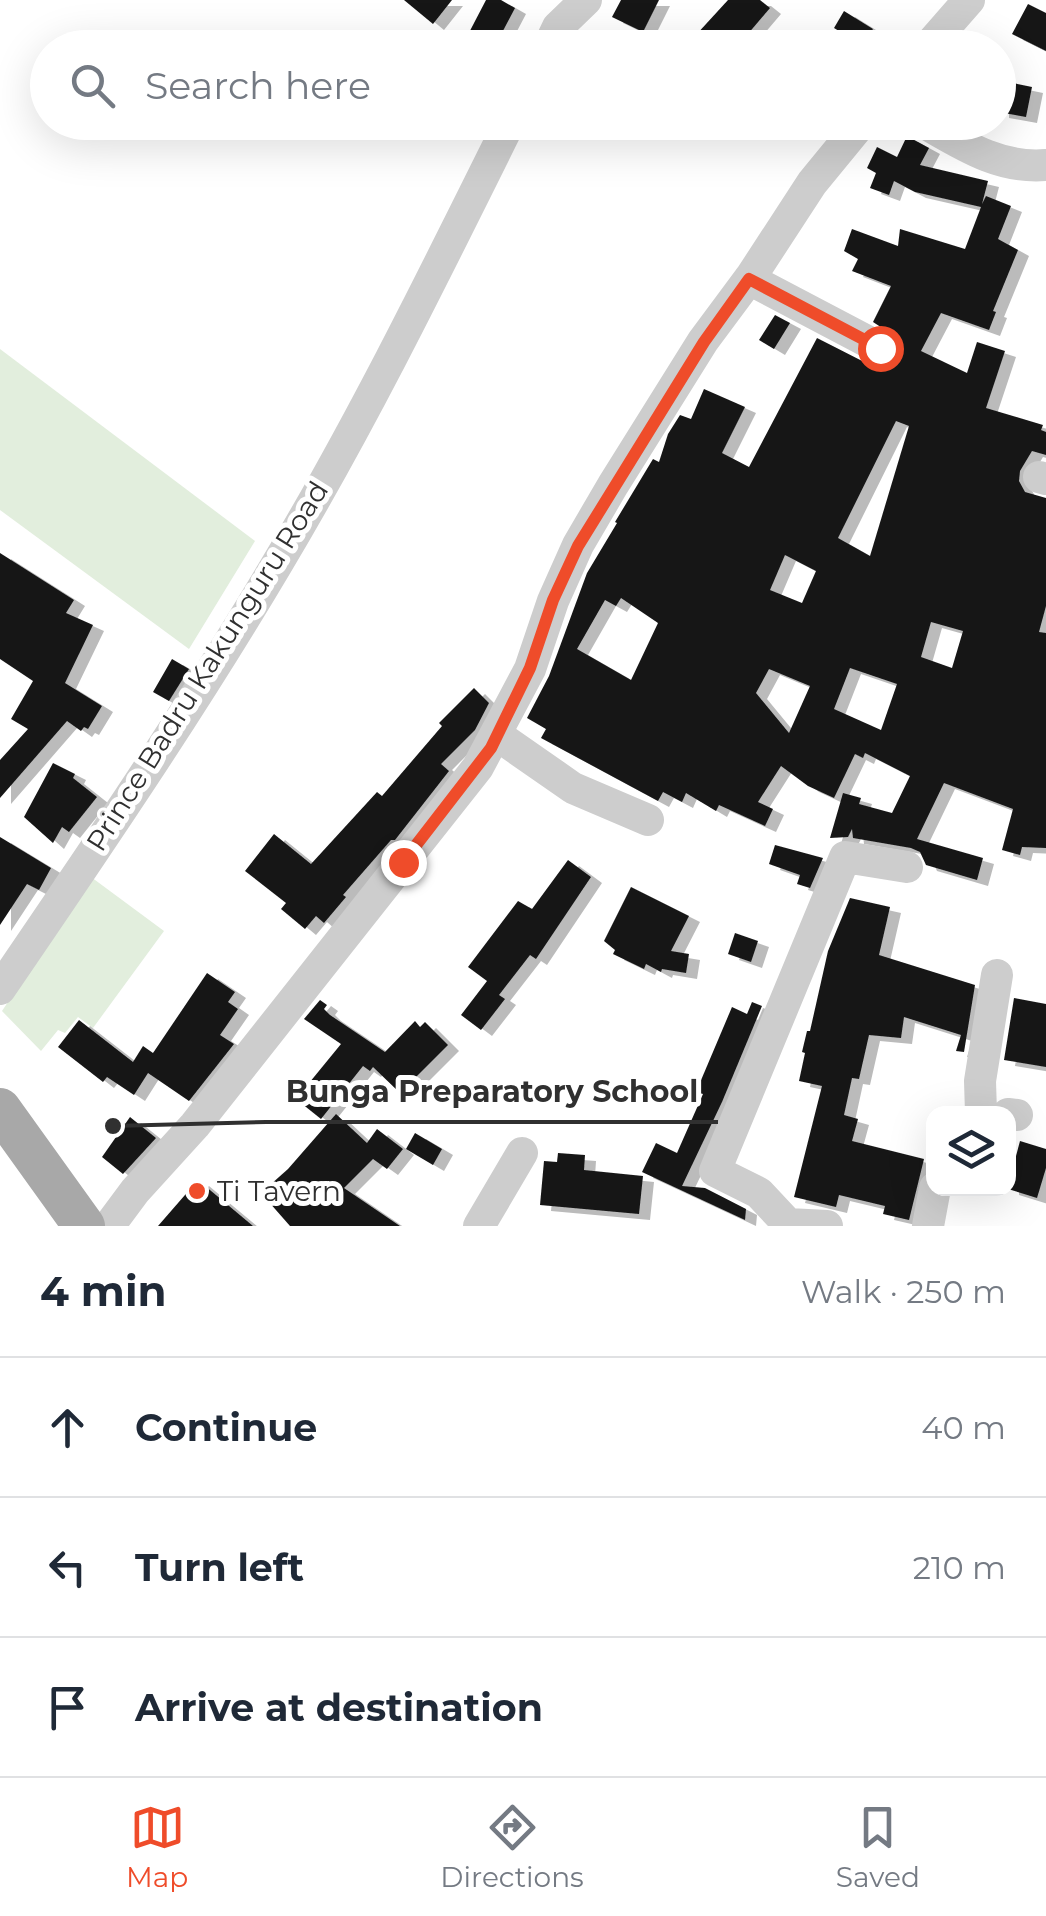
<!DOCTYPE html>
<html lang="en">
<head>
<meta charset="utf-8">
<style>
  :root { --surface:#fff; --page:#f6f6f7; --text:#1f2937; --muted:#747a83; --line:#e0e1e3; --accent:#ef4c2a }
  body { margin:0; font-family:Montserrat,sans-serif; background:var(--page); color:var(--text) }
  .controls { position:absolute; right:30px; bottom:30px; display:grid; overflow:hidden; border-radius:20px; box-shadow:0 10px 40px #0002 }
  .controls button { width:90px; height:90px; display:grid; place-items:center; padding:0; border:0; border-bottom:2px solid var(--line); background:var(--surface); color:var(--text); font:50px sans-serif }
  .stop { position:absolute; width:30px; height:30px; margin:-22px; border:8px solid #ef4c2a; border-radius:50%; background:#fff }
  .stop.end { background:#ef4c2a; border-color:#fff; box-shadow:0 2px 10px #0008 }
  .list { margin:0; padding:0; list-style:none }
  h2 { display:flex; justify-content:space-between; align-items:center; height:130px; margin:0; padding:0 40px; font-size:42px }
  h2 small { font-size:32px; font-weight:400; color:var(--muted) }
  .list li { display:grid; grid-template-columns:65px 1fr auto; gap:30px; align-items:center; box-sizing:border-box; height:140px; padding:0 40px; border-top:2px solid var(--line) }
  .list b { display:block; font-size:38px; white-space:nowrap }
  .list em { font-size:32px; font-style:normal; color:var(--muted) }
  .icon { flex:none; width:55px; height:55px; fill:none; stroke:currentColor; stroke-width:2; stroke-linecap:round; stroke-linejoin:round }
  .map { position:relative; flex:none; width:1046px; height:1226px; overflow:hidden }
  .search { position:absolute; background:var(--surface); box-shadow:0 10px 40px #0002; left:30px; right:30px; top:30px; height:110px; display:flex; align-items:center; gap:25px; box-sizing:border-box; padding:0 35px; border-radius:55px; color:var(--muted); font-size:38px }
  .sheet { height:550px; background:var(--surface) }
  nav { display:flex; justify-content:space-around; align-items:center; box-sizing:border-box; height:140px; border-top:2px solid var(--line); background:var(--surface); font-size:28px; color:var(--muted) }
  nav a { display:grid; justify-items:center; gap:5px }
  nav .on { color:var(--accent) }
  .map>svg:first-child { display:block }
</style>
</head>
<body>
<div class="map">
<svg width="1046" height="1226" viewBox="0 0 1046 1226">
  <defs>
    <filter id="shadow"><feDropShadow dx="11" dy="6" stdDeviation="0" flood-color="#0004"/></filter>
  </defs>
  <rect width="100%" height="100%" fill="#fff"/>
  <path fill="#e2eedd" d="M 0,349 L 255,541 L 189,649 L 0,510 Z
    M 91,877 L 164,931 L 93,1028 L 78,1017 L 65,1033 L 58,1030 L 41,1051 L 2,1011 Z"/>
  <path fill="#171717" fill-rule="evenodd" filter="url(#shadow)" d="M 404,0 L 452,0 L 433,24 Z
    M 486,0 L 501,0 L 515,8 L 494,48 L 461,48 Z
    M 621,0 L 659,0 L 643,32 L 612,17 Z
    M 728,0 L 760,0 L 770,8 L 736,48 L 684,48 Z
    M 1028,4 L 1046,13 L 1046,51 L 1012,34 Z
    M 844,11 L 873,29 L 862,45 L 834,28 Z
    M 998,80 L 1032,87 L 1026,117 L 998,112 Z
    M 907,136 L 929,148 L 920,165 L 988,181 L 982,204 L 986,196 L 1011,206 L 998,239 L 1018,250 L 993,311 L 996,312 L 989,330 L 941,313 L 921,351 L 967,373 L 977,342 L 1005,351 L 986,408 L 1043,425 L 1041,430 L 1046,432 L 1046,455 L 1032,451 L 1020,471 L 1019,481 L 1025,492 L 1046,498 L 1046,606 L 1039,632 L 1046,633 L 1046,848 L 1022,847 L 1020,855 L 1002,850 L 1013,809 L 944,783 L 917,839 L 983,858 L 977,880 L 926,865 L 920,852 L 911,848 L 853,838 L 852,829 L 848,837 L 830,838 L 843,793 L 861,798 L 859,804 L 892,813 L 910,776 L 865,753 L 863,758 L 855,754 L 834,798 L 808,786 L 781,766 L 758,802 L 773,809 L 765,826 L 719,805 L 716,811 L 686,793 L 682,802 L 663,792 L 658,801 L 541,738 L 546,729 L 527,718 L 549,676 L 587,573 L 617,523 L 615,522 L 653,459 L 659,462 L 668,434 L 680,415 L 691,419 L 704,389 L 745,407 L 722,453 L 749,467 L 817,338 L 872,366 L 882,368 L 897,358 L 900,348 L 896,337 L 873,322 L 891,286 L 852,271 L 858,259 L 844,251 L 852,229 L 898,246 L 900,229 L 965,249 L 981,207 L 915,192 L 894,181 L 889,195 L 870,188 L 876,173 L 867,168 L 877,147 L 897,157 ZM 896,421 L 909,426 L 870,556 L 838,538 ZM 785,555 L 816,571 L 802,603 L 770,590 ZM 621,598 L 658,623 L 631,680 L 577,649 L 605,600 L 616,606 ZM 931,622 L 963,631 L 952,668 L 921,657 ZM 850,668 L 897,684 L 881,730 L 834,709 ZM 769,669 L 810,686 L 789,733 L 756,693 Z
    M 775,315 L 790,323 L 774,349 L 759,340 Z
    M 0,553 L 74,600 L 66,613 L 93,625 L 65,683 L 102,706 L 88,729 L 84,727 L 81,731 L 67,721 L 0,798 L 0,760 L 28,729 L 11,719 L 33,681 L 0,659 Z
    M 172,659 L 189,669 L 169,701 L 153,692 Z
    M 474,688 L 489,703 L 475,730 L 441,764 L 449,771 L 395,840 L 391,840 L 343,895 L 346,897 L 324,923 L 316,916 L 305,929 L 281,909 L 286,903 L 245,871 L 274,834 L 311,864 L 377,792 L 382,796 L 442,726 L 439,723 Z
    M 53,763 L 75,774 L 73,778 L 97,797 L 69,832 L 62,827 L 53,843 L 24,817 Z
    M 0,837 L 51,868 L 39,890 L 27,884 L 0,925 Z
    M 775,845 L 823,858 L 810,888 L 797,884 L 800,875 L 769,864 Z
    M 568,860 L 591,877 L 536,959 L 530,955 L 499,995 L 505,999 L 481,1030 L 461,1015 L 487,981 L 468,967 L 518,901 L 532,909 Z
    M 631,887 L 689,916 L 671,951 L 689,954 L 686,973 L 662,969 L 661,972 L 646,964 L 644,969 L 613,954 L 615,950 L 604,941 Z
    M 850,898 L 890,907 L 879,955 L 975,985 L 964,1052 L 956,1051 L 961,1035 L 904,1017 L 901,1038 L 869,1035 L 859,1079 L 852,1078 L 844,1115 L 858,1119 L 852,1141 L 924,1159 L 909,1220 L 883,1214 L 885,1206 L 839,1195 L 836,1207 L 794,1197 L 822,1086 L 799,1081 L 805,1053 L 802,1052 L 807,1031 L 810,1031 L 828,951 Z
    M 735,933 L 758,941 L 751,962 L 728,954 Z
    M 207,973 L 235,992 L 228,1002 L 238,1009 L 220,1035 L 234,1044 L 189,1101 L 148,1073 L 134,1095 L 107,1077 L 103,1082 L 58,1047 L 79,1020 L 133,1062 L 143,1046 L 153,1053 Z
    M 1014,998 L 1046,1004 L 1046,1067 L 1004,1060 Z
    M 320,1000 L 327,1005 L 324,1009 L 330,1015 L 385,1052 L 415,1021 L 420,1027 L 425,1022 L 448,1045 L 400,1093 L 373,1067 L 370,1071 L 363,1066 L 321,1119 L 296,1099 L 341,1044 L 304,1019 Z
    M 752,1002 L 762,1006 L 722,1102 L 682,1186 L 705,1188 L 746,1209 L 745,1220 L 642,1172 L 656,1143 L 677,1153 L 703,1094 L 696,1092 L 732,1007 L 747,1014 Z
    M 336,1114 L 367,1143 L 377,1129 L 403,1149 L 387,1169 L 373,1159 L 344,1188 L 400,1226 L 290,1226 L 261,1193 L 288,1169 Z
    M 130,1117 L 156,1138 L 123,1174 L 102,1157 Z
    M 415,1133 L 442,1149 L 433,1165 L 406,1149 Z
    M 1020,1141 L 1046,1149 L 1046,1168 L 1037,1198 L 1008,1189 L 1008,1153 L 1016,1156 Z
    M 558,1153 L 585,1155 L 584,1170 L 643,1176 L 639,1214 L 540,1205 L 544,1161 L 557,1162 Z
    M 198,1180 L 253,1226 L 158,1226 Z"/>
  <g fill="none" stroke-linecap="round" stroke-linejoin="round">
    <path stroke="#cdcdcd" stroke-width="32" d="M 548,48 L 558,27 L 586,0
      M 927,48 L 969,0
      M 923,122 C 963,145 999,169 1046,165
      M 749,279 L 880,348
      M 1039,477 L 1046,479
      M 497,735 L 573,788 L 648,820
      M 0,989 C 95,850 191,709 277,564 C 362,422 436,271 510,122
      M 981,1113 L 980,1081 L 997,975
      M 1008,1114 L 1017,1115
      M 109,1226 L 135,1191 L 195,1125 L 478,767 L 530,669 L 553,601 L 578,545 L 613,485 L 703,341 L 752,275 L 812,183 L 862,122
      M 479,1226 L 522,1153
      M 827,1226 L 788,1224 L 759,1193 L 715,1171 L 845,857 L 907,867
      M 928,1226 L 935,1188"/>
    <path stroke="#a8a8a8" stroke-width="42" d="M 0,1109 L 84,1226"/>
  </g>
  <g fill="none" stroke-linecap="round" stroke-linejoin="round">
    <path stroke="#ef4c2a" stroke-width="12" d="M 403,862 L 491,748 L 530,668 L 553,600 L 578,546 L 704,342 L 749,279 L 880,348"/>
  </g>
  <circle fill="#ef4c2a" stroke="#fff" stroke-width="4" cx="197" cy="1191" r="10"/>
  <g text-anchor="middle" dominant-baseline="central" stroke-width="10" stroke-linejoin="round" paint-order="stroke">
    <g font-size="28" fill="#303030" stroke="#fff">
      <text transform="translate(207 666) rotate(-58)">Prince Badru Kakunguru Road</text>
    </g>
    <g font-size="28" fill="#303030" stroke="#fff" text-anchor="start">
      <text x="217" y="1191">Ti Tavern</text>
    </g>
  </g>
  <path fill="none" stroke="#303030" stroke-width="4" d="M113 1126L266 1122H718"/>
  <circle fill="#303030" stroke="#fff" stroke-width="4" cx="113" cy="1126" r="10"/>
  <g font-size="30" text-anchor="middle" font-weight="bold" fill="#303030" stroke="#fff" stroke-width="10" stroke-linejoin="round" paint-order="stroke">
    <text x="492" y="1102">Bunga Preparatory School</text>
  </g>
</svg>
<div class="controls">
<button><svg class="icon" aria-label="layers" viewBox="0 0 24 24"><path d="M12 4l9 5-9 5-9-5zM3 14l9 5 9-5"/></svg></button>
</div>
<div class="stop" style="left:880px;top:348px"></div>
<div class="stop end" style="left:403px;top:862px"></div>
<div class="search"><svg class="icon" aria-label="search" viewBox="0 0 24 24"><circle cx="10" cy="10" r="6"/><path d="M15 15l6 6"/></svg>Search here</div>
</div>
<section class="sheet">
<h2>4 min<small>Walk · 250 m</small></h2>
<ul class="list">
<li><svg class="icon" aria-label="ahead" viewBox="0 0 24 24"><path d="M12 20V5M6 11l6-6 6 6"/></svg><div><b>Continue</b></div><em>40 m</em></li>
<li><svg class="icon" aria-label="left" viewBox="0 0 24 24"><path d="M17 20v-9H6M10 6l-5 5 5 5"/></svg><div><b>Turn left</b></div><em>210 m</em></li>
<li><svg class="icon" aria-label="arrive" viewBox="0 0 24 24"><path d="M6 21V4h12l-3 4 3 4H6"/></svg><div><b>Arrive at destination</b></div></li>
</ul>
</section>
<nav>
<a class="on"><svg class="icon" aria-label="map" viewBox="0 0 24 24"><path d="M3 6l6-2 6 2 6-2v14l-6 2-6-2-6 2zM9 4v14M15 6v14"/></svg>Map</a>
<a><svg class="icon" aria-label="directions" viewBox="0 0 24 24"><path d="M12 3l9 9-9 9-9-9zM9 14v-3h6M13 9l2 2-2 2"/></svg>Directions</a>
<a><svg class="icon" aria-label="saved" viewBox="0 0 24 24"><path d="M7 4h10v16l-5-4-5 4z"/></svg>Saved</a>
</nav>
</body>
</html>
